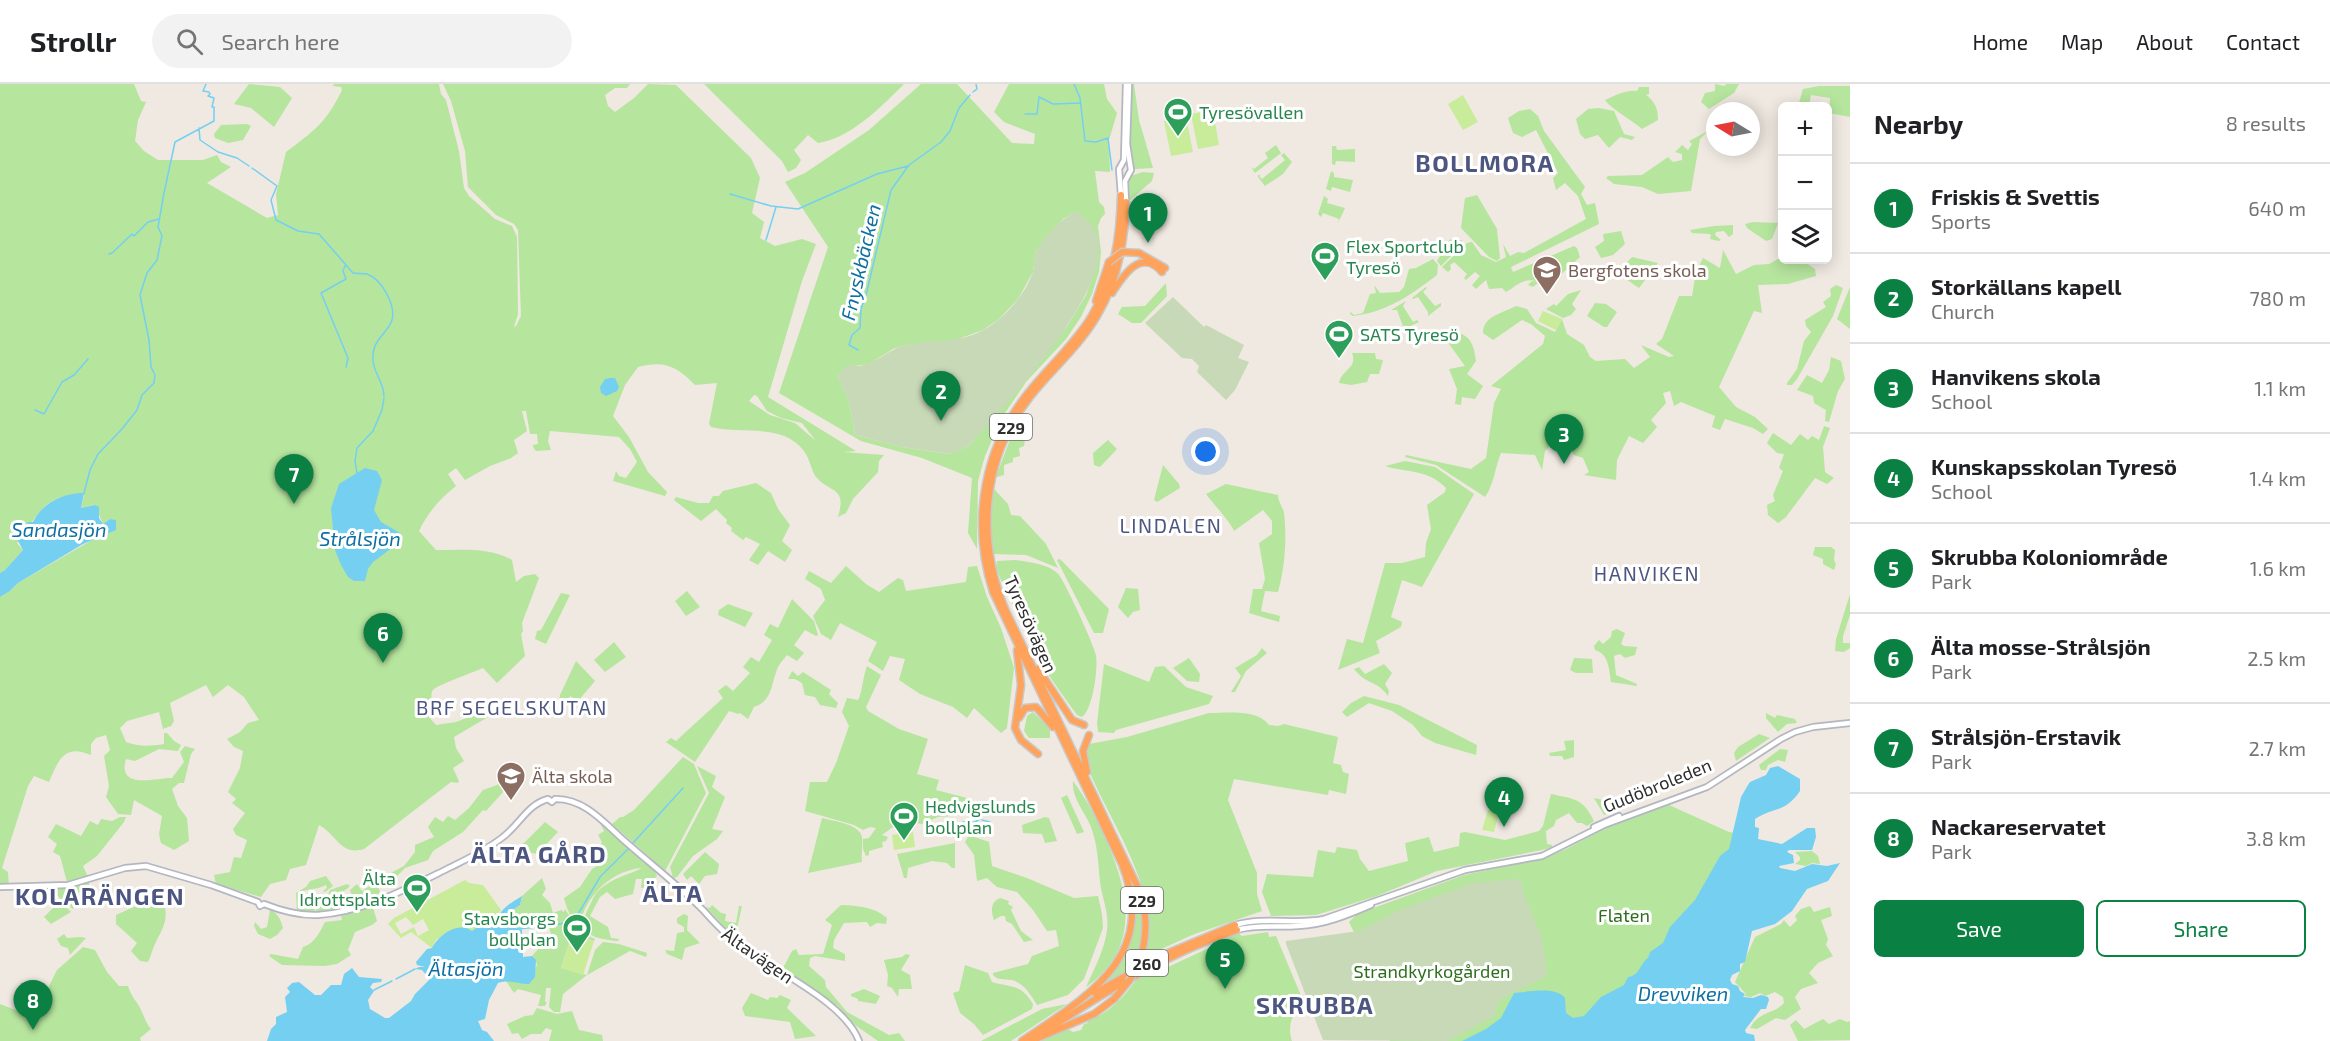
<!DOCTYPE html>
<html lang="en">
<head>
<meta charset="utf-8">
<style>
  :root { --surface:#fff; --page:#f2f2f2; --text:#202124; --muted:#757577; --line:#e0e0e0; --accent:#0b8043 }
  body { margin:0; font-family:"Exo 2",sans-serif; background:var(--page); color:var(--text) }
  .controls { position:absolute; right:18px; top:18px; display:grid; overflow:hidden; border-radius:9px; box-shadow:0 3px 15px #0003 }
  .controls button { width:54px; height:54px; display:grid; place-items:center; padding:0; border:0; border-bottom:2px solid var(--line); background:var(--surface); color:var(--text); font:30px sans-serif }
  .compass { position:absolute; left:1706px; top:18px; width:54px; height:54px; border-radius:50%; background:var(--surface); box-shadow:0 3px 15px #0003; rotate:280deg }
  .you { position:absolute; left:1206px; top:368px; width:21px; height:21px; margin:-15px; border:4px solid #fff; border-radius:50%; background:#1a73e8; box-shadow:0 0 0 9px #1a73e833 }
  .badge { display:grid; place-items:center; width:39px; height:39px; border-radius:50%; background:var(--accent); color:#fff; font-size:20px; font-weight:700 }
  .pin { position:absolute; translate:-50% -50px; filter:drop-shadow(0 2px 3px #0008) }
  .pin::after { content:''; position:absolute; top:32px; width:21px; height:18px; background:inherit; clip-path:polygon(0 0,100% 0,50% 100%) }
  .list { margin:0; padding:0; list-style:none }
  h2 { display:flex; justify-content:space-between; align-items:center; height:78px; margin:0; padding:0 24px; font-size:26px }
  h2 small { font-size:20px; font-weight:400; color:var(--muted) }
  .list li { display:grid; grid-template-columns:39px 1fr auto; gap:18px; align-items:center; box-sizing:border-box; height:90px; padding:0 24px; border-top:2px solid var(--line) }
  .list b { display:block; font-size:22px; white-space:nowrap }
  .list p { margin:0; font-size:20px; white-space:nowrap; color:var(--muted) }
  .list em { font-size:20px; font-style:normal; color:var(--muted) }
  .actions { display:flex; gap:12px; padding:18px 24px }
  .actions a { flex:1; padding:14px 0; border:2px solid var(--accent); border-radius:9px; text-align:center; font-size:21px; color:var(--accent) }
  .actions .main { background:var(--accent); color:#fff }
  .icon { flex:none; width:33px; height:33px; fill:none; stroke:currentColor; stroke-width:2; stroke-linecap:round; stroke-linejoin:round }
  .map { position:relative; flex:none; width:1850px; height:957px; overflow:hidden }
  header { display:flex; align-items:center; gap:36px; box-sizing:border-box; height:84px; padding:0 30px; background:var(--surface); border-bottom:2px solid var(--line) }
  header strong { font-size:28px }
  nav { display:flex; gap:33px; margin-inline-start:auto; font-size:21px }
  .search { width:420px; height:54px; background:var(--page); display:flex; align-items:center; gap:15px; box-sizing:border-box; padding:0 21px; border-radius:33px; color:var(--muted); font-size:22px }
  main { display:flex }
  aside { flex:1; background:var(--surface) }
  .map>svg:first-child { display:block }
</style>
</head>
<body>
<header>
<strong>Strollr</strong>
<div class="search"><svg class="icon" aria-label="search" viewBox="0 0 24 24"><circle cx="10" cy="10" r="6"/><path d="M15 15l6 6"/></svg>Search here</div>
<nav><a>Home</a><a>Map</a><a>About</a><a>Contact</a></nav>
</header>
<main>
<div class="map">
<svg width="1850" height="957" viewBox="0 0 1850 957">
  <rect width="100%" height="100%" fill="#efe9e1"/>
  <path fill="#b6e59e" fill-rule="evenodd" d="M 0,0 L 134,0 L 141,17 L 146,18 L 138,36 L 135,57 L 144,67 L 158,76 L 203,76 L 217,71 L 221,78 L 231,83 L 207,99 L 267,134 L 278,131 L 276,110 L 286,68 C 314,47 326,39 342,6 L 341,3 L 333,2 L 334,0 L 439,0 L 441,10 L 446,16 L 459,67 L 464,104 L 469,112 L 495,135 L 512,142 L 517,153 L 518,230 L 514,243 L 516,242 L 521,232 L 518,146 L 514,140 L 496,131 L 468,103 L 465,67 L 451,17 L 443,0 L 630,0 L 627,4 L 615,4 L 605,11 L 608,22 L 615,28 L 634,14 L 648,0 L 676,1 L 751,74 L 760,94 L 752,129 L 764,138 L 760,154 L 775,162 L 802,155 L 816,160 L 802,197 L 768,313 L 856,367 L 843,368 L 884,371 L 879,377 L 878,388 L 853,415 L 846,429 L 838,433 C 847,402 831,410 816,393 C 811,386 810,375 804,367 C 782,338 742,351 711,343 L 709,340 L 717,299 L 695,301 C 677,282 664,276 638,283 L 625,301 L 613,332 L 629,353 L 648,388 L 667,408 L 665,412 L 613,397 L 616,387 L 619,392 L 626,394 L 637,378 L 630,365 L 619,353 L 550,347 L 548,357 L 551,366 L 536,367 L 533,363 L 533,361 L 538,360 L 537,350 L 530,350 L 526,327 L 522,327 L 527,347 L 514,356 L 518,369 L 511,374 L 490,382 L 465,396 L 456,384 L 448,390 L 456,402 C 441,413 427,430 419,447 L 436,466 C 461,466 490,463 512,476 L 516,498 L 524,492 L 535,490 L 539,494 L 522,539 L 523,547 L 521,550 L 525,572 L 497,599 L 483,584 C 474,588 435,602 433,606 C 430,610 432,616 432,620 L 427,626 L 429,633 L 436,641 L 456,638 L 483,628 L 488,633 L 454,653 L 456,664 L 464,677 L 453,684 L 459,697 L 458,699 L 451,698 L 364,765 C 341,772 338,752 319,741 L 306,781 L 290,785 L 286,796 L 270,800 L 261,813 L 216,800 L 214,791 L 230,788 L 234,773 L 241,774 L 247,756 L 236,751 L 233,745 L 245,729 L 232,719 L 236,715 L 228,708 L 240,684 L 243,667 L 234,663 L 227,655 L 240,648 L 248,639 L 259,636 L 244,613 L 228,601 L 213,613 L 206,601 L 170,619 L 174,637 L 171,642 L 163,645 L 159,628 L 127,637 L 120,644 L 126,658 C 140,663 150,662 164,660 L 164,649 L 167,649 L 174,657 L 181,661 L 178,667 L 159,665 L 135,677 L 126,675 C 117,706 154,694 172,694 L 184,678 L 180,668 L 185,662 L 195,665 L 191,670 L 184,699 L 179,699 L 172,705 L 178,722 L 187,734 L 189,757 L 174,766 L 161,759 L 159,750 L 162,732 L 134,716 L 131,731 L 118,730 L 106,713 L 109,702 L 104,672 L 110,666 L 106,651 L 96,654 L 91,660 L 91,671 C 64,659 58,677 49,698 L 34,692 L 28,702 L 2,784 L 8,788 L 9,803 L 0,802 L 0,513 L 10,507 L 18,499 L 116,442 L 116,437 L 110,435 L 103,440 L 95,421 L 81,424 L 84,411 C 45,409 38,431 17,459 L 23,466 L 5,486 L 0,489 ZM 754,311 L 757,312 L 767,327 L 781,334 L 802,339 L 816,357 L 795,339 L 770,331 L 749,317 Z
    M 249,0 L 280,3 L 292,14 L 274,43 L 251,24 L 234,20 Z
    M 704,0 L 904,0 C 881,23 851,54 818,59 L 808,51 L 794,66 L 801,76 L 796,84 L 788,88 L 782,77 Z
    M 921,0 L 957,0 L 1012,59 L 1034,60 L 1035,50 L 1004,38 L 994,28 L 1009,0 L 1104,0 L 1107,15 L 1117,29 L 1109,56 L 1110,88 L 1095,87 L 1099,118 L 1104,123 L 1105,130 L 1101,134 L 1098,142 L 1101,168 L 1099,188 L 1092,210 L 1081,233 L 1066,255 L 1026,298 L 1001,335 L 985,372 L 978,397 L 977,465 L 968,449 L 972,394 L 922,374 L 861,357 L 779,309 L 828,163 L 785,98 L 805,89 L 869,46 ZM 1076,127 L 1095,147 L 1096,183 L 1086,211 L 1068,241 L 969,362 L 950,370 L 901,363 L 855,351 L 849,317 L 837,291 L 854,282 L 869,280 L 893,265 L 906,261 L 953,257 L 983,246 L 999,235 L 1018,215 L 1033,188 L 1036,167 L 1063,135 Z
    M 1131,0 L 1134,0 L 1139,36 L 1153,84 L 1135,85 L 1130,81 Z
    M 1715,0 L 1725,2 L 1726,0 L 1739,0 L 1734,9 L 1709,25 L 1701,18 L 1705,9 L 1715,7 Z
    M 1819,2 L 1850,2 L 1850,33 L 1829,29 L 1830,14 L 1811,11 L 1809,22 L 1798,22 L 1803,5 Z
    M 1639,3 L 1649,3 L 1649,10 L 1646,11 C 1655,18 1658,24 1658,36 L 1642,45 C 1633,37 1610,24 1605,16 C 1613,12 1628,5 1637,7 Z
    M 1599,24 L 1614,27 L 1624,50 L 1635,53 L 1632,56 L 1620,53 L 1609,64 L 1598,51 L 1585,55 L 1580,50 L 1576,35 L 1588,25 Z
    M 1530,25 L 1538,32 L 1544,47 L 1585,103 L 1581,110 L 1587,121 L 1595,119 L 1599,140 L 1511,183 L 1513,188 L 1574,162 L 1577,164 L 1580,173 L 1557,194 L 1539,198 L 1533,203 L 1528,201 L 1532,197 L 1538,198 C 1525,192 1516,202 1506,208 L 1502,204 L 1489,205 L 1486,196 L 1476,205 L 1472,201 L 1480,192 L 1475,188 L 1466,196 L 1464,194 L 1467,190 L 1454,178 L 1450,181 L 1451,185 L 1448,188 L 1442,183 L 1467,159 L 1472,158 L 1481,171 L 1496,178 L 1506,173 L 1503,160 L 1510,172 L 1518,168 L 1524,169 L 1586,135 L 1578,112 L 1565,99 L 1556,106 L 1553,94 L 1558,89 L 1536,46 L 1522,53 L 1513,49 L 1508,34 L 1519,27 Z
    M 247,40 L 251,42 L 243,56 L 228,59 L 215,54 L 214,50 L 221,41 Z
    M 1708,47 L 1700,55 L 1691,107 L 1658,110 L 1642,103 L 1614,100 L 1606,94 L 1608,92 L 1642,91 L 1668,73 L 1673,78 L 1682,76 L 1682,70 L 1675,68 L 1682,61 L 1688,66 L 1692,60 L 1689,57 Z
    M 1276,61 L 1281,69 L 1255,89 L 1251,83 L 1254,85 L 1268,74 L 1265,69 Z
    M 1332,62 L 1336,62 L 1337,66 L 1355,65 L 1355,78 L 1336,77 L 1335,81 L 1332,80 Z
    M 1284,69 L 1292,78 L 1283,90 L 1265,102 L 1258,93 L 1258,91 L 1261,91 L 1259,92 L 1262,95 L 1285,76 L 1281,71 Z
    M 1331,87 L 1334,89 L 1334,93 L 1353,96 L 1350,108 L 1332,103 L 1331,107 L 1326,105 Z
    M 1143,88 L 1154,89 L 1152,97 L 1128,118 L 1127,93 Z
    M 1477,111 L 1497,145 L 1500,174 L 1497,177 L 1489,173 L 1461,144 L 1465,114 Z
    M 1324,112 L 1328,115 L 1327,119 L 1345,124 L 1338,139 L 1339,135 L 1323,129 L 1321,133 L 1318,130 Z
    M 1753,138 L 1778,139 L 1772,155 L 1766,157 L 1747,144 L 1745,140 Z
    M 1733,141 L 1733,150 L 1729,153 L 1724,147 L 1716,148 L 1715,151 L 1721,156 L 1719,157 L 1710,155 L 1711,151 L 1709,150 L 1692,149 L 1690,146 L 1714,142 Z
    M 1621,147 L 1625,160 L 1613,171 L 1601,174 L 1595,163 L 1604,157 L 1603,150 Z
    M 1451,155 L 1453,158 L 1462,156 L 1463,160 L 1441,182 L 1437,177 L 1444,166 L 1441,163 Z
    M 1723,166 L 1736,190 L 1754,181 L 1769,180 L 1782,173 L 1782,176 L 1802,176 L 1815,185 L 1816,192 L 1788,200 L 1758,201 L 1762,229 L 1754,227 L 1719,303 L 1736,323 L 1755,333 L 1768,345 L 1763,350 L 1753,344 L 1725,335 L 1720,346 L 1712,343 L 1715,332 L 1681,318 L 1674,322 L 1670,307 L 1663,309 L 1666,319 L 1651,336 L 1657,343 L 1643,359 L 1629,352 L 1617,376 L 1616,396 L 1584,391 L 1589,388 L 1583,374 L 1574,371 L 1567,359 L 1556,356 L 1545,367 L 1542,386 L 1535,371 L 1501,369 C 1495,383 1494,401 1485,413 L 1436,381 L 1405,373 L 1406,371 L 1471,385 L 1486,374 L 1494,319 L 1501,305 L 1491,302 L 1543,260 L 1545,252 L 1531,240 L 1522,236 L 1493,256 L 1483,249 C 1483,232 1503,229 1516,222 L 1527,225 L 1536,239 L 1555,248 L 1562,235 L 1567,250 L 1584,261 L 1590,273 L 1596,277 L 1625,275 L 1634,284 L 1650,273 L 1641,261 L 1669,273 L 1674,272 L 1656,260 L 1662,255 L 1679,212 L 1692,212 L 1696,188 L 1703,174 L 1720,184 Z
    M 1632,173 L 1658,179 L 1639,204 L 1617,189 Z
    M 1433,175 L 1438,181 L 1437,191 C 1411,211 1387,228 1353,232 L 1350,230 L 1351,228 L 1354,231 L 1363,229 L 1370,210 L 1376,209 L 1374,201 L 1380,209 L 1399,208 L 1404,203 L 1409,185 L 1416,184 Z
    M 1166,199 L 1167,212 L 1141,239 L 1132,239 L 1118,230 L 1122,223 L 1145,222 Z
    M 1836,201 L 1843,204 L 1833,232 L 1797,295 L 1792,301 L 1787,301 L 1787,299 L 1797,285 L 1804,257 L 1811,248 L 1806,242 L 1805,236 L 1826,223 L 1823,218 L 1831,212 L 1830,205 Z
    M 1426,203 L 1427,204 L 1423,208 L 1435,222 L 1441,219 L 1441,222 L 1428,232 L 1428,228 L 1418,213 L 1413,215 L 1412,214 Z
    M 1850,203 L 1850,245 L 1837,235 Z
    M 1581,206 L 1572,220 L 1576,225 L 1571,231 L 1563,234 L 1546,225 L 1554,220 L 1556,222 L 1568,210 Z
    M 1406,217 L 1403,222 L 1413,238 L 1417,236 L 1419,238 L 1404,245 L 1397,226 L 1391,226 Z
    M 1595,219 L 1606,220 L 1617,228 L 1607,243 L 1604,243 L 1587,232 Z
    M 1460,249 C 1473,255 1474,264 1476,277 L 1467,290 L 1483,302 L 1475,315 L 1462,313 L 1461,321 L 1455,320 L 1457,305 L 1449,285 L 1465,282 L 1447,257 Z
    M 1352,269 L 1375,269 L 1376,275 L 1383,276 L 1379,290 L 1370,290 L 1367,298 L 1351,301 L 1339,299 C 1341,286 1358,284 1352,269 Z
    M 1831,273 L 1841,277 L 1845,295 L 1838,307 L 1829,338 L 1825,337 L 1826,326 L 1814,319 L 1813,312 L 1797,306 L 1807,291 L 1822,299 L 1829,286 Z
    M 1824,342 L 1830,344 L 1823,363 L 1825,388 L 1834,394 L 1827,400 L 1815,394 L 1786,433 L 1778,439 L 1768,431 L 1767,421 L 1775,417 L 1773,411 L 1783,387 L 1779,384 L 1784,370 L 1777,369 L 1767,359 L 1773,349 L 1791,361 L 1800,350 L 1808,356 L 1812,352 L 1819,356 Z
    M 1014,345 L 1026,350 L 1024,362 L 1019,364 L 1020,372 L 1013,374 L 1013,378 L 1004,381 L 1004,391 L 997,393 L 997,390 Z
    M 1108,356 L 1117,365 L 1100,383 L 1094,381 L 1093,369 Z
    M 1405,377 L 1435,383 L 1474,410 L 1422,503 L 1402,496 L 1391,533 L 1402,538 L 1401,543 L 1376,557 L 1380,569 L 1338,586 L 1347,555 L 1363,559 L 1385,479 L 1402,479 L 1425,473 L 1426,459 L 1431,445 L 1427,421 L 1445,408 L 1446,404 C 1428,385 1408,389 1385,382 Z
    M 1163,381 L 1179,400 L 1180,404 L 1157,418 L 1154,416 Z
    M 756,399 L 771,409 L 778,425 L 790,441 L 782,457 L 792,466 L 785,478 L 768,467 L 758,481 L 749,476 L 760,460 L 746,453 L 743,456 L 731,447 L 732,444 L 726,439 L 727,436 L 716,425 L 701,437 L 674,416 L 676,413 L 698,419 L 709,419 L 713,412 L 719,412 L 723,407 Z
    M 1226,400 L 1278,411 C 1278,418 1283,423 1284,429 C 1287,454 1285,483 1278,508 L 1265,507 L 1261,527 L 1280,532 L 1279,538 L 1249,529 L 1253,505 L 1262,505 L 1265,495 L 1259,459 L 1272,450 L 1272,437 L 1263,426 L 1234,447 C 1229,436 1215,422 1206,410 Z
    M 994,405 L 1008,420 L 1011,431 L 1020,432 L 1046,460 L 1058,484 L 1026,471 L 993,470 L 990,438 Z
    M 1815,463 L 1831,463 L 1835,466 L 1834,476 L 1836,480 L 1834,486 L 1823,480 L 1823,475 L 1813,471 Z
    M 1060,475 L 1109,525 L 1103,549 L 1094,549 L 1057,476 Z
    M 1016,476 C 1029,478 1050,480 1059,491 C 1066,500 1094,561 1096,571 C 1098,585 1093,625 1082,633 L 1077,631 L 1064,613 L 1041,580 L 1000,494 L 996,483 L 997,477 Z
    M 846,482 L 866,500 L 879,508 L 898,494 L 903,496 L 906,507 L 966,498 L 968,483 L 977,482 L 987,513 L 1001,544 L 1014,584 L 1007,644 L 1001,649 L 974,624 L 967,634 L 953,623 L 920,610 L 899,596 L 905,575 L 890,572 L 883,587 L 868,577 L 877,558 L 840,539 L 831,556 L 821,550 L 813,532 L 825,516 L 821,505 L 805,495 L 809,487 L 831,499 Z
    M 1126,504 L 1138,505 L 1140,526 L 1133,528 L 1128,534 L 1118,523 Z
    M 687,507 L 700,523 L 686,532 L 675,517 Z
    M 561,509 L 570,511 L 546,560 L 535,555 L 537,547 L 541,546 Z
    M 1850,510 L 1850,531 L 1843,552 L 1843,559 L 1850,559 L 1850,564 L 1844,568 L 1835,567 L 1836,555 Z
    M 792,515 L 814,537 L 818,551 L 816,552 L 805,546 L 794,561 L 804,569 L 797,577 L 787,571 C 784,575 780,579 778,583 C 771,599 773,617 754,623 L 748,635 L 740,629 L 738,630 L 729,627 L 695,678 L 666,658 L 671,654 L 676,657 L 723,614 L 718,607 L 726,601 L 733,607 L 750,589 L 743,583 L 751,573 L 759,578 L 772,556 L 764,551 L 770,540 L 778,544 Z
    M 728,520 L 753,529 L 745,543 L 718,531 L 719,526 Z
    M 1617,545 L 1625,549 L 1621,560 L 1624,562 L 1637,563 L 1635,571 L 1625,574 L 1620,570 L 1614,572 L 1616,591 L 1637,600 L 1637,602 L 1611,598 C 1609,585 1609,570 1595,566 L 1594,562 L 1599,556 L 1603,560 L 1611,553 L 1612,547 Z
    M 614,558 L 626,573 L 605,588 L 594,576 Z
    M 1262,564 L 1267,569 L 1246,587 L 1235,608 L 1231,608 L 1241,592 L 1235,584 L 1257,571 Z
    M 1189,574 L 1200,590 L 1199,598 L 1187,597 L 1173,584 Z
    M 1574,574 L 1592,575 L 1593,589 L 1576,589 L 1570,586 Z
    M 576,577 L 595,597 L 578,617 L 570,612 L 565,622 L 559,617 L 560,611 Z
    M 1104,580 L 1149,598 L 1155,583 L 1164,582 L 1186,603 L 1213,612 L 1209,620 L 1116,646 L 1114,649 L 1098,648 L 1097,639 Z
    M 1384,580 L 1392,589 L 1385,600 L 1389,607 L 1388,612 C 1377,596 1366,601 1354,585 L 1359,583 L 1365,590 Z
    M 867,582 L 881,591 L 866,623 L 868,627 L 899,645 L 928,655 L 917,690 L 939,696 L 936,706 L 967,714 L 982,723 L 979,730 L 938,733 L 922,740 L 901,737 L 882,751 L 888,753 L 886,757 L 882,758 L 883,763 L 869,767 L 869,771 L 866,772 L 863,765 L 863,755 L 869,754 L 876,744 L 870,743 L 863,746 L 854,741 L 805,727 L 810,698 L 827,698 L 836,679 L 849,642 L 842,628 L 847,614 L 858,616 C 862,610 863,592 867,582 Z
    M 792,587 L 798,592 L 803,588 L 831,606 L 829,610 L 838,619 L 836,624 L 820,621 L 815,613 L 805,611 L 802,599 L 795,595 L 788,595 Z
    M 1364,612 L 1399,621 L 1477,661 L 1476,671 L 1435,659 L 1422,652 L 1413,641 L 1392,627 L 1369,619 L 1347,633 L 1342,628 L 1351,619 Z
    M 1033,628 L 1050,645 L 1050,654 L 1029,654 L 1024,647 L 1027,632 Z
    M 1209,629 C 1228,629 1257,625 1269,641 L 1278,642 L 1284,640 L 1338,653 L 1333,679 L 1341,681 L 1343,688 L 1349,690 L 1346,710 L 1329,706 L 1328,711 L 1234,695 L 1228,716 L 1257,789 L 1257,810 L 1262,827 L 1192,851 L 1144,873 C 1166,817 1112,741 1090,689 C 1087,679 1084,671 1089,660 L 1127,653 Z
    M 1766,629 L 1775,634 L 1777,631 L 1795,635 L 1797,639 L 1787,640 L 1778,648 L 1766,634 Z
    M 1759,650 L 1770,654 L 1736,677 L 1734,669 L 1738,663 Z
    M 1574,656 L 1574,673 L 1564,676 L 1562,672 L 1550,672 L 1549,669 L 1566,666 L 1564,657 Z
    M 1780,665 L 1788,666 L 1785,678 L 1778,676 L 1768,681 L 1766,686 L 1761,686 L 1759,681 Z
    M 683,673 L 694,680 L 706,709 L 665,787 L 612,740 L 620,733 L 623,733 L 634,726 Z
    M 697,682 L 716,692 L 712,703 L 725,713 L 712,745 L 723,747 L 717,755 L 693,772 L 677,793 L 673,794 L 670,783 L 709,709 Z
    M 514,691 L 515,695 L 486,727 L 483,726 L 463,748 L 433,767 L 428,776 L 405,784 L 394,795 L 378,803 L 382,812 L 353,822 L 315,828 L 322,814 L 327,813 L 330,806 L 347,800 L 350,802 C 343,810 333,809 328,817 L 328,822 L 343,818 L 352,812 L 350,806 L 357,800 L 362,807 L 371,801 L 365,786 L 369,784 L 373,787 L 370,792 L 373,796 L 378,796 L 404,782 L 415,768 L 415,761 L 434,753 L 428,743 L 435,733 L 443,738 L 448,732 L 455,736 L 469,724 L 483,706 L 497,701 Z
    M 1073,697 C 1087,716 1098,737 1107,758 C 1130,811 1140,865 1086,903 C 1095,883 1110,856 1107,833 C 1106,821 1101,809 1100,797 C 1098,778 1098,762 1091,743 C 1085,728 1071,713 1073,697 Z
    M 1551,710 C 1574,715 1583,714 1594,737 L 1587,742 L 1582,739 L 1577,739 L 1569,729 L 1556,736 L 1554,742 L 1546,747 L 1547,760 L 1552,761 L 1552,764 L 1437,787 L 1377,812 L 1316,831 L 1271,832 L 1262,808 L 1267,790 L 1313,793 L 1318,766 L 1335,769 L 1337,763 L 1357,766 L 1360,775 L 1369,787 L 1408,777 L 1405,759 L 1429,753 L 1434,768 L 1459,762 L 1460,749 L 1465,748 L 1505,756 L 1539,747 L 1543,742 Z
    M 1067,711 L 1084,748 L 1077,750 L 1061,714 Z
    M 1594,714 L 1630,722 L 1604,731 Z
    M 1669,721 L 1729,748 L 1746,751 L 1648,957 L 1390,957 L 1365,871 L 1349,838 L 1357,830 L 1464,791 L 1543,774 L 1566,765 L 1617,738 Z
    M 120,733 L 126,733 L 124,738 L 97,772 L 83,782 L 88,793 L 67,798 L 60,772 L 53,768 L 57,760 L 48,753 L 56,740 L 81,752 L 90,737 L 98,741 L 101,735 L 112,737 Z
    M 1045,733 L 1049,734 L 1057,757 L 1045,759 L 1042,750 L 1023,749 L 1022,741 Z
    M 822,734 C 833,737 860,740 862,753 C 863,760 861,770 862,778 L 808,789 Z
    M 598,735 L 654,785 L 657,792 L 649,800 L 649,803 L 641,804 L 642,795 L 636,795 L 633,810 L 615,815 L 607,808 L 600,813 L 590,832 L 608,843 L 611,854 L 619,855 L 618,857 C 592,855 574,849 590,821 C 593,815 595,809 600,805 C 613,794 628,791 642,784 C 614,786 589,808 581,836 L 587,851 C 575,843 567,827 564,814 L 580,803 L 592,785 L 598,781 C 599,772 596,766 602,758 L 598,751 L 604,747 Z
    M 545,738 L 558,748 L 537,770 L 532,769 L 523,760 Z
    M 969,751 L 989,758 L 992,782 L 1027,794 L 1074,814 L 1098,812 L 1102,830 L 1103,844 L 1084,895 L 1068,911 L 1037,921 C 1031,911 1024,899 1012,896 C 1004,895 999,897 993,891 L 993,889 L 1028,880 L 1032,872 L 1059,862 L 1056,846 L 1047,847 L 1033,826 L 1017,808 L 997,803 L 987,794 L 977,797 L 974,771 L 965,758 Z
    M 955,759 L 955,784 L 952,784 L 947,779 L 932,777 L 908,784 L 907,794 L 904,794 L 897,770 Z
    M 1812,767 L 1818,772 L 1820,780 L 1812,779 L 1806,782 L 1795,780 L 1800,776 L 1800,773 L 1795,768 Z
    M 705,768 L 719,780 L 717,790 L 705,792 L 699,800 L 691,792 L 687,796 L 683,790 Z
    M 1127,787 C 1145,819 1146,847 1135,882 L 1099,903 L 1118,881 L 1124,871 L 1134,814 Z
    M 326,792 L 333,802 L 325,808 L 323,807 L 327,804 L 326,801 C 314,807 311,803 302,808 L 303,811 L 301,813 L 303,819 L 307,817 L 309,820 L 321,812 L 314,828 L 297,828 L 296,809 L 306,803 L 310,797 Z
    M 542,794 L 546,805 L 542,811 L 550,819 L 553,829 L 561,826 L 564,828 L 565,825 L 580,848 L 595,855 L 594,857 L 572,850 L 561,884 L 587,891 L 595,866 L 603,858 L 619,860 L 647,869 L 646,873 L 630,867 L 587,891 L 563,910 L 560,928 L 554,928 L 549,923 L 551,904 L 546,904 L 545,918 L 547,918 L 545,922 L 538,922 L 541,911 L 518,905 L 514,909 L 506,897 C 515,895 522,902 531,898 L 537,880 L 532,872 L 551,850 L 549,843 L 518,845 L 510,838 L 508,829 L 520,821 L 522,812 Z
    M 89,797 L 89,803 L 83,804 L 84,811 L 73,825 L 61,816 L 56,809 L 58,803 Z
    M 1000,814 L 1009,817 L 1008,820 L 1013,823 L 1011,826 L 1021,847 L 1033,856 L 1024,858 L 1012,840 L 1006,837 L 1005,832 L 1001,832 L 994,836 C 991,828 990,818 1000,814 Z
    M 60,817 L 71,828 L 51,840 L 44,833 Z
    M 164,819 C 169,837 162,845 155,860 C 152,866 151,872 148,878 L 140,877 L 131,867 L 137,859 L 116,840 L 116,831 L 138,821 Z
    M 372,820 L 377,837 L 372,841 L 355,848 L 348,866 L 351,871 L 337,880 L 325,882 L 282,881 L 269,872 L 271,870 L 298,875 L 303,863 C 314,860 320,848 325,838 L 342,836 L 341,831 Z
    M 712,821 L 721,829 L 726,830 L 725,837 L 736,839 L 739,822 L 742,822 L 735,854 L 706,823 L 710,824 Z
    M 841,821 C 858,822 873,822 887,834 L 886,840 L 877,839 L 870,843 L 867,838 L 844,839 L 834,856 L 833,864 L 845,870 L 845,877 L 815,872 L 810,874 L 809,882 L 825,896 L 826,903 L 847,928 L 889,951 L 899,949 L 905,957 L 878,957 L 855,941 L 838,922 L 783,884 L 792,867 L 796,865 L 799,871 L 823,870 L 832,841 L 825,836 Z
    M 1810,822 L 1814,828 L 1830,823 L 1832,832 L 1821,836 L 1828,855 L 1826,861 L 1833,872 L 1818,879 L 1809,889 L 1818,899 L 1801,905 L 1795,913 L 1801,925 L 1785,936 L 1776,934 L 1757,945 L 1750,944 C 1760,926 1773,931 1784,919 L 1783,913 L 1775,908 L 1765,912 L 1760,909 L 1751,913 L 1744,912 L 1746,910 L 1735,898 L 1755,853 L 1781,840 L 1784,836 L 1790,843 L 1797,836 L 1795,832 L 1801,825 Z
    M 270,826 C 277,828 281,836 283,844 L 277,851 L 270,855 L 258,850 L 254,842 L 255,838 L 261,845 L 267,843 Z
    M 684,830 L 688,832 L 687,846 L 700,859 L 685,864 L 682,876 L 667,870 L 665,866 L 674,867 L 677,849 L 684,848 L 684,843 L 677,839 L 677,834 Z
    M 1237,848 L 1242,852 L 1268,848 L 1269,853 L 1276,852 L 1302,914 C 1295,928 1286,940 1292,957 L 1039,957 L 1068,945 L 1073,948 L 1081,946 L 1084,940 L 1088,939 L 1087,937 C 1112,928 1126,911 1140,890 L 1153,890 L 1211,863 L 1212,858 C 1222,856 1228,851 1237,848 Z
    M 64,850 L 67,854 L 81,853 L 86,854 L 70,871 L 68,864 L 61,862 L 57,855 Z
    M 83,863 L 95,866 L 107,888 L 119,902 L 128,902 C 131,913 138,918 142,928 C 145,935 146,939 151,945 L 140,954 L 141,957 L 0,957 L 0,920 L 36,934 L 43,914 L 57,886 Z
    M 906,870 L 910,871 L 901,886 L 910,891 L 912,905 L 899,905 L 898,913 L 892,904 L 887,902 L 888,891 L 884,876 L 902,873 Z
    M 965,881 L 988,889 L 992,898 C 1012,904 1020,899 1033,920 L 1032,925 L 983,951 L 974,940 L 960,929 L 953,909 L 959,907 Z
    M 864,905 L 880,912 L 876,920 L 858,917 L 858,915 L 851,912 L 851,910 Z
    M 751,909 L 768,916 L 770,913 L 777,914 L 780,911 L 791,916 L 787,924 L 816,952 L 795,955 L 790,938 L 745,932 L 742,924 Z
    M 1067,920 L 1011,957 L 981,957 L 1042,925 Z
    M 537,924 L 557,930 L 572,927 L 579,946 L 602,951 L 603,957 L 549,957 L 552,946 L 546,944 L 541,950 L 531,950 L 522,955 L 518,949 L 512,950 L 507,940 L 525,932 L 533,931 Z
    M 1823,935 L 1829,940 L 1840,935 L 1847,938 L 1850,937 L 1850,956 L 1798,957 L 1790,941 L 1796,936 L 1804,945 Z"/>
  <path fill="#c8d9b8" d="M 1076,127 C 1081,131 1091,139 1095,146 C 1123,198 1002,324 969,362 L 951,370 L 901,363 L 855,351 L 849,317 L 837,291 L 848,281 C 870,287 885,266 906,261 C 932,255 959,260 983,246 C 1004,235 1025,211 1033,188 C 1035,181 1033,172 1037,166 C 1046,150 1060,136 1076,127 Z
    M 1173,213 L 1204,243 L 1206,241 L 1244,261 L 1238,274 L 1249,278 L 1235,306 L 1226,316 L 1197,288 L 1199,282 L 1192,275 L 1182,274 L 1145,239 Z
    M 1515,795 L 1521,796 L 1523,808 L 1542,854 L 1547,892 L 1499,916 L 1494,932 L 1448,957 L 1323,956 L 1286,860 L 1286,857 L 1359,847 L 1400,826 L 1473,799 Z"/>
  <path fill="#c9ec9a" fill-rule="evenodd" d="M 1463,11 L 1478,38 L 1463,46 L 1448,20 Z
    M 1213,26 L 1219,61 L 1198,65 L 1191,30 Z
    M 1186,33 L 1193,68 L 1171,72 L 1164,37 Z
    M 1543,227 L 1562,235 L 1556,246 L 1538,237 Z
    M 1488,726 L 1499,728 L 1494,748 L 1482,746 Z
    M 913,748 L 915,763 L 894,766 L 892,751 Z
    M 465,796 L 469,799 L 483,801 L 501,826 L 496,833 L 494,842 L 486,840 L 474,847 L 451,846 L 436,856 L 432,864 L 411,848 L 401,854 L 388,840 L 394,834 ZM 406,833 L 413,841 L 423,835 L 429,846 L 418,852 L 414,843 L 401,850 L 395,839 Z
    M 572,850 L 594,857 L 583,891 L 561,884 Z"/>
  <path fill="#75cff0" d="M 610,294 L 615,294 L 619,303 L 617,307 L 606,312 L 601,309 L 600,303 L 605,295 Z
    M 365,384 L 377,387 L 382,396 L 374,426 L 381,438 L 400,449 L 401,457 L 373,478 L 368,485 L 365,497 L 354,497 L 348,493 L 341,481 L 335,466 L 331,424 L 339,400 Z
    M 84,409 L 81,424 L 95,421 L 99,423 L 99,434 L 103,440 L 110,435 L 116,436 L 116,446 L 83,460 L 18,499 L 10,507 L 0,513 L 0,489 L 5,486 L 23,466 L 17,455 L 28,438 L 33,438 C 42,420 61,409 84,409 Z
    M 1778,682 L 1800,695 L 1800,707 C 1785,729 1774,723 1755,735 L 1755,743 L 1759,744 L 1758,755 L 1782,760 L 1807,744 L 1815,744 L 1816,753 L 1812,766 L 1789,766 L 1787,768 L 1793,771 L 1794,779 L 1779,782 L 1780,784 L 1795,787 L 1812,780 L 1827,782 L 1840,779 L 1828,797 L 1807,805 L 1792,827 L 1775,840 L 1752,847 L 1745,878 L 1740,880 L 1740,887 L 1732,891 L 1730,896 L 1732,900 L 1738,902 L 1740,907 L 1745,910 L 1743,913 L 1753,914 L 1761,911 L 1768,913 L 1769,916 L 1766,925 L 1761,925 L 1745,946 L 1746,949 L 1754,951 L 1755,957 L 1462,957 L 1486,945 L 1501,934 L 1514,909 C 1528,908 1555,902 1565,914 L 1566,929 L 1573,934 L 1584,932 L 1601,913 L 1624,901 L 1628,893 C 1640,892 1640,879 1648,874 L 1650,868 L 1663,859 L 1670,843 L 1695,816 L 1720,772 L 1729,765 L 1741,713 L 1748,701 L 1750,698 L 1766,691 L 1770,684 Z
    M 522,812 L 520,821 L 508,829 L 510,838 L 522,846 L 523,873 L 532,872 L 536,876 L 535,893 L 529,900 C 517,900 510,895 498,899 L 489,916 L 485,935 L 478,937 L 482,946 L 487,948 L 494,957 L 267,957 L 271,945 L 276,940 L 276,933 L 287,928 L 285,913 L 290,908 L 287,904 L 292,899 L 299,898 L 315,911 L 321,911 L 331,901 L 341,901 L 344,890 L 352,884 L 359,893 L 382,895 L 381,898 L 373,899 L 370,903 L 374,907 L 368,916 L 370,925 L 385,934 L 389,934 L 411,917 L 415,910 L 430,895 L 422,886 L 415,885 L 419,883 L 425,883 L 417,881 L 416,878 L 427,865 L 432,864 C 439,851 458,837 472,847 L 482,839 L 494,842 C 499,826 507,821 522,812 Z"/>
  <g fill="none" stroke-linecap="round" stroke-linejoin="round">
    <path stroke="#75cff0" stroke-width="1.5" d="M 1074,0 L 1080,14 L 1085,57 L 1096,58 L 1108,54 L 1112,86
      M 973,8 L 977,5 L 976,0
      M 1025,30 L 1037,30 L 1039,13 L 1053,20 L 1081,19
      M 199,44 L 200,56 L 218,68 L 237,74 L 249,82
      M 252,84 L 277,102 L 271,116 L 276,136 L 298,147 L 319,150 L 353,189 C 357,190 363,189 367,190 C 382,195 396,222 392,236 C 387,251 371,255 373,277 C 374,289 384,299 384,312
      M 730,110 L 771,122 L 798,125 L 877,90 L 908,82
      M 766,156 L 776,123
      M 109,170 L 112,169 L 132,150 L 134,152 L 148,138 L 159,135
      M 345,182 L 343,187 L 346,195 L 321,209 L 348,274 L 346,283
      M 858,266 L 849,261 L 852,251 L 860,244 L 861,225 L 866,211 L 891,106 L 909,81 L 941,58 L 950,47 L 959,24 L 970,11
      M 35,326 L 44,330 L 62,298 L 74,291 L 88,275
      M 357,389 L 355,377 L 357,364 L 373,347 L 382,326 L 384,314
      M 84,409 L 90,386 L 98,370 L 122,345 L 137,326 L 142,311 L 154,299 L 155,291 L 151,283 L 149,256 L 140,211 L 147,189 L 157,176 L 162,152 L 158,143 L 164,109 L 175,58 L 214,37 L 214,23 L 212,23 L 214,14 L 208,12 L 210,10 L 209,8 L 203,7 L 206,0
      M 982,736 L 990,738
      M 958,742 L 963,738 L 975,738 L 980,735
      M 946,749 L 951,746
      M 633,759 L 683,704
      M 574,837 L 600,793 L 629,764
      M 553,841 L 572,838
      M 518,845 L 545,842
      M 396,895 L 415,885
      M 374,906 L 392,897"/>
    <g stroke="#b4b7c1" stroke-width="8">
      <path id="secondary" d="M 1121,111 L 1119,85 L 1124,76 L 1126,0
        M 1126,118 L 1125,97 L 1131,86 L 1127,60 L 1129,0
        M 1594,743 L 1619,732
        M 0,803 L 68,801 L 125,784 L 146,782 L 211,801 L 258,818 L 260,822 L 264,820 C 282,827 299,832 318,831 C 365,828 410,803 451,783 C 469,774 488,765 503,753 C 519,741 528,720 548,715 L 552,718 L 555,715 C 585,714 606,741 627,759 C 652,781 679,802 703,826 C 712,836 721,846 732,855 C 767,884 843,915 859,957
        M 1235,841 C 1264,832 1295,841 1324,835 L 1465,786 L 1542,772 L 1604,741 L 1707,703 L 1781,655 L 1795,648 L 1813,643 L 1850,639
        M 1237,846 C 1258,840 1277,844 1298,842 C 1324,841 1348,831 1371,821"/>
    </g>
    <g stroke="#c9c9c9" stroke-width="9">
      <path id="motorway" d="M 1126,118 C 1125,158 1118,197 1097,232 C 1079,263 1052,285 1030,313 C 982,374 976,454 1005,525 L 1140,808 C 1148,832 1147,855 1139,879
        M 1139,169 L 1165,184
        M 1112,209 C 1123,192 1141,163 1162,188
        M 1096,217 L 1109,178
        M 1017,566 L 1021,601 L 1015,644 L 1021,656 L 1038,670
        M 1038,585 L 1072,636 L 1084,641
        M 1019,634 L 1025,624 L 1036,623 L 1053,643
        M 1087,688 L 1083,667 L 1089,651
        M 1095,909 L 1161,872 L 1235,841
        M 1035,954 C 1100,911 1163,871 1237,846
        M 1022,957 C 1088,912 1159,873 1122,780 L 993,508 C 970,436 984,360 1033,303 C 1052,280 1075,259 1091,233 C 1114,195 1120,154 1121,111
        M 1031,957 L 1094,930 L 1114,915 L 1129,897"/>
    </g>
    <use href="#secondary" stroke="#fff" stroke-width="4.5"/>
    <use href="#motorway" stroke="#ffa35c" stroke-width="6"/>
    <g stroke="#c9c9c9" stroke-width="9" stroke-linecap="butt">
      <path id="motorway-bridge" d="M 1109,178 L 1122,168 L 1139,169
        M 1129,897 L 1139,879"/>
    </g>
    <use href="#motorway-bridge" stroke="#ffa35c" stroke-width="6"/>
  </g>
  <defs>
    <g id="stadium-pin" transform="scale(1.5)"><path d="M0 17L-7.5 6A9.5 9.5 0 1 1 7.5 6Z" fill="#2e9e5b" stroke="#fff"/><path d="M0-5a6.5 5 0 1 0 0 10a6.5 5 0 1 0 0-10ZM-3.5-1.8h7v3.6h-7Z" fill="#fff"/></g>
    <g id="school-pin" transform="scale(1.5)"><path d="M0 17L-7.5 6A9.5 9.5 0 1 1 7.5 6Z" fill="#8d6e63" stroke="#fff"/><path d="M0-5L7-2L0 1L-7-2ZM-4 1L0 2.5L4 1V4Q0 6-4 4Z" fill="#fff"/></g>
  </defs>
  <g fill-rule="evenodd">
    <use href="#stadium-pin" x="1178" y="28"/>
    <use href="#stadium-pin" x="1325" y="172"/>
    <use href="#school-pin" x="1547" y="186"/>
    <use href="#stadium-pin" x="1339" y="250"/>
    <use href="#school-pin" x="511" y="692"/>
    <use href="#stadium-pin" x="904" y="732"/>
    <use href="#stadium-pin" x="417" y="804"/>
    <use href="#stadium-pin" x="577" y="844"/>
  </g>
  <g text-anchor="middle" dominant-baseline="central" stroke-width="6" stroke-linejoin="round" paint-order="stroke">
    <g fill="#fff" stroke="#6d6d6d" stroke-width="1.5">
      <rect x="990" y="330" width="42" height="26" rx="4.5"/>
      <rect x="1121" y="803" width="42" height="26" rx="4.5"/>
      <rect x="1126" y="866" width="42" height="26" rx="4.5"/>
    </g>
    <g font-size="16" font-weight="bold" fill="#2e2e2e">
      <text x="1011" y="343">229</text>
      <text x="1142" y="816">229</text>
      <text x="1147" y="879">260</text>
    </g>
    <g font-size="18" fill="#27864d" stroke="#fff" text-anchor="start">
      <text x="1199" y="28">Tyresövallen</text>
      <text x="1346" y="162">Flex Sportclub<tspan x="1346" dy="21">Tyresö</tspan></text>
      <text x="1360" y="250">SATS Tyresö</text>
      <text x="925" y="722">Hedvigslunds<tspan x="925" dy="21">bollplan</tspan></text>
      <text x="396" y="794" text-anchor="end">Älta<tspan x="396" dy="21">Idrottsplats</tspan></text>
      <text x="556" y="834" text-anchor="end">Stavsborgs<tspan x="556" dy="21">bollplan</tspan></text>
    </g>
    <g font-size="18" fill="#785e54" stroke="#fff" text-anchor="start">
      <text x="1568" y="186">Bergfotens skola</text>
      <text x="532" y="692">Älta skola</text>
    </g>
    <g font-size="18" fill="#2e2e2e" stroke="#fff">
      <text transform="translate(1031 540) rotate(66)">Tyresövägen</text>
      <text transform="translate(1657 701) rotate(-22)">Gudöbroleden</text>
      <text transform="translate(758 871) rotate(35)">Ältavägen</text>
    </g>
    <g font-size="18" fill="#2c6e1b" stroke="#fff">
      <text x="1624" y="831">Flaten</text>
      <text x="1432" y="887">Strandkyrkogården</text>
    </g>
    <g font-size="20" font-style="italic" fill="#0d6fa3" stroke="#fff">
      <text transform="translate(860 178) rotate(-77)">Fnyskbäcken</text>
      <text x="59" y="445">Sandasjön</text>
      <text x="360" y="454">Strålsjön</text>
      <text x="466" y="884">Ältasjön</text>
      <text x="1683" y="909">Drevviken</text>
    </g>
    <g font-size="20" letter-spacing="1.5" fill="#4d5680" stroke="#fff">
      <text x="1171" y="441">LINDALEN</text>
      <text x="1647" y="489">HANVIKEN</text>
      <text x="512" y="623">BRF SEGELSKUTAN</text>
    </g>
    <g font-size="24" font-weight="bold" letter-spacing="1.5" fill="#4d5680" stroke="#fff">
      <text x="1485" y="78">BOLLMORA</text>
      <text x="539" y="769">ÄLTA GÅRD</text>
      <text x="673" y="808">ÄLTA</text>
      <text x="100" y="811">KOLARÄNGEN</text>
      <text x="1315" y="920">SKRUBBA</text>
    </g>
  </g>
</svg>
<div class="controls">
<button>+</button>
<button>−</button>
<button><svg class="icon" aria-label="layers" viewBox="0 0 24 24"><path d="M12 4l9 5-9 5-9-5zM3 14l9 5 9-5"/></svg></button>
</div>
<svg class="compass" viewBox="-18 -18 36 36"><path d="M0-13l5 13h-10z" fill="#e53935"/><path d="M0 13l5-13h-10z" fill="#757577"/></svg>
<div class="you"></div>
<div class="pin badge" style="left:1148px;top:159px">1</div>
<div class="pin badge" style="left:941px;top:337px">2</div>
<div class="pin badge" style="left:1564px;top:380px">3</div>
<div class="pin badge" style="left:1504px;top:743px">4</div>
<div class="pin badge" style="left:1225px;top:905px">5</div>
<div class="pin badge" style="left:383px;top:579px">6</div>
<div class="pin badge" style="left:294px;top:420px">7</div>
<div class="pin badge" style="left:33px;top:946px">8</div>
</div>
<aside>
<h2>Nearby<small>8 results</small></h2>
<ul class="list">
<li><span class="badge">1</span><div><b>Friskis &amp; Svettis</b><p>Sports</p></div><em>640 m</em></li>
<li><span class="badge">2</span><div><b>Storkällans kapell</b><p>Church</p></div><em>780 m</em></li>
<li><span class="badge">3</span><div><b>Hanvikens skola</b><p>School</p></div><em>1.1 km</em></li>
<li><span class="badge">4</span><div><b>Kunskapsskolan Tyresö</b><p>School</p></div><em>1.4 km</em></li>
<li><span class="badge">5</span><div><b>Skrubba Koloniområde</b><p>Park</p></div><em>1.6 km</em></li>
<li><span class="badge">6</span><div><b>Älta mosse-Strålsjön</b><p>Park</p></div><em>2.5 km</em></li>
<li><span class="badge">7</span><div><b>Strålsjön-Erstavik</b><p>Park</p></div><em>2.7 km</em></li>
<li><span class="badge">8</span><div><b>Nackareservatet</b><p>Park</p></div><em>3.8 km</em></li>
</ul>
<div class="actions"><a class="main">Save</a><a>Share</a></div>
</aside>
</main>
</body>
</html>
